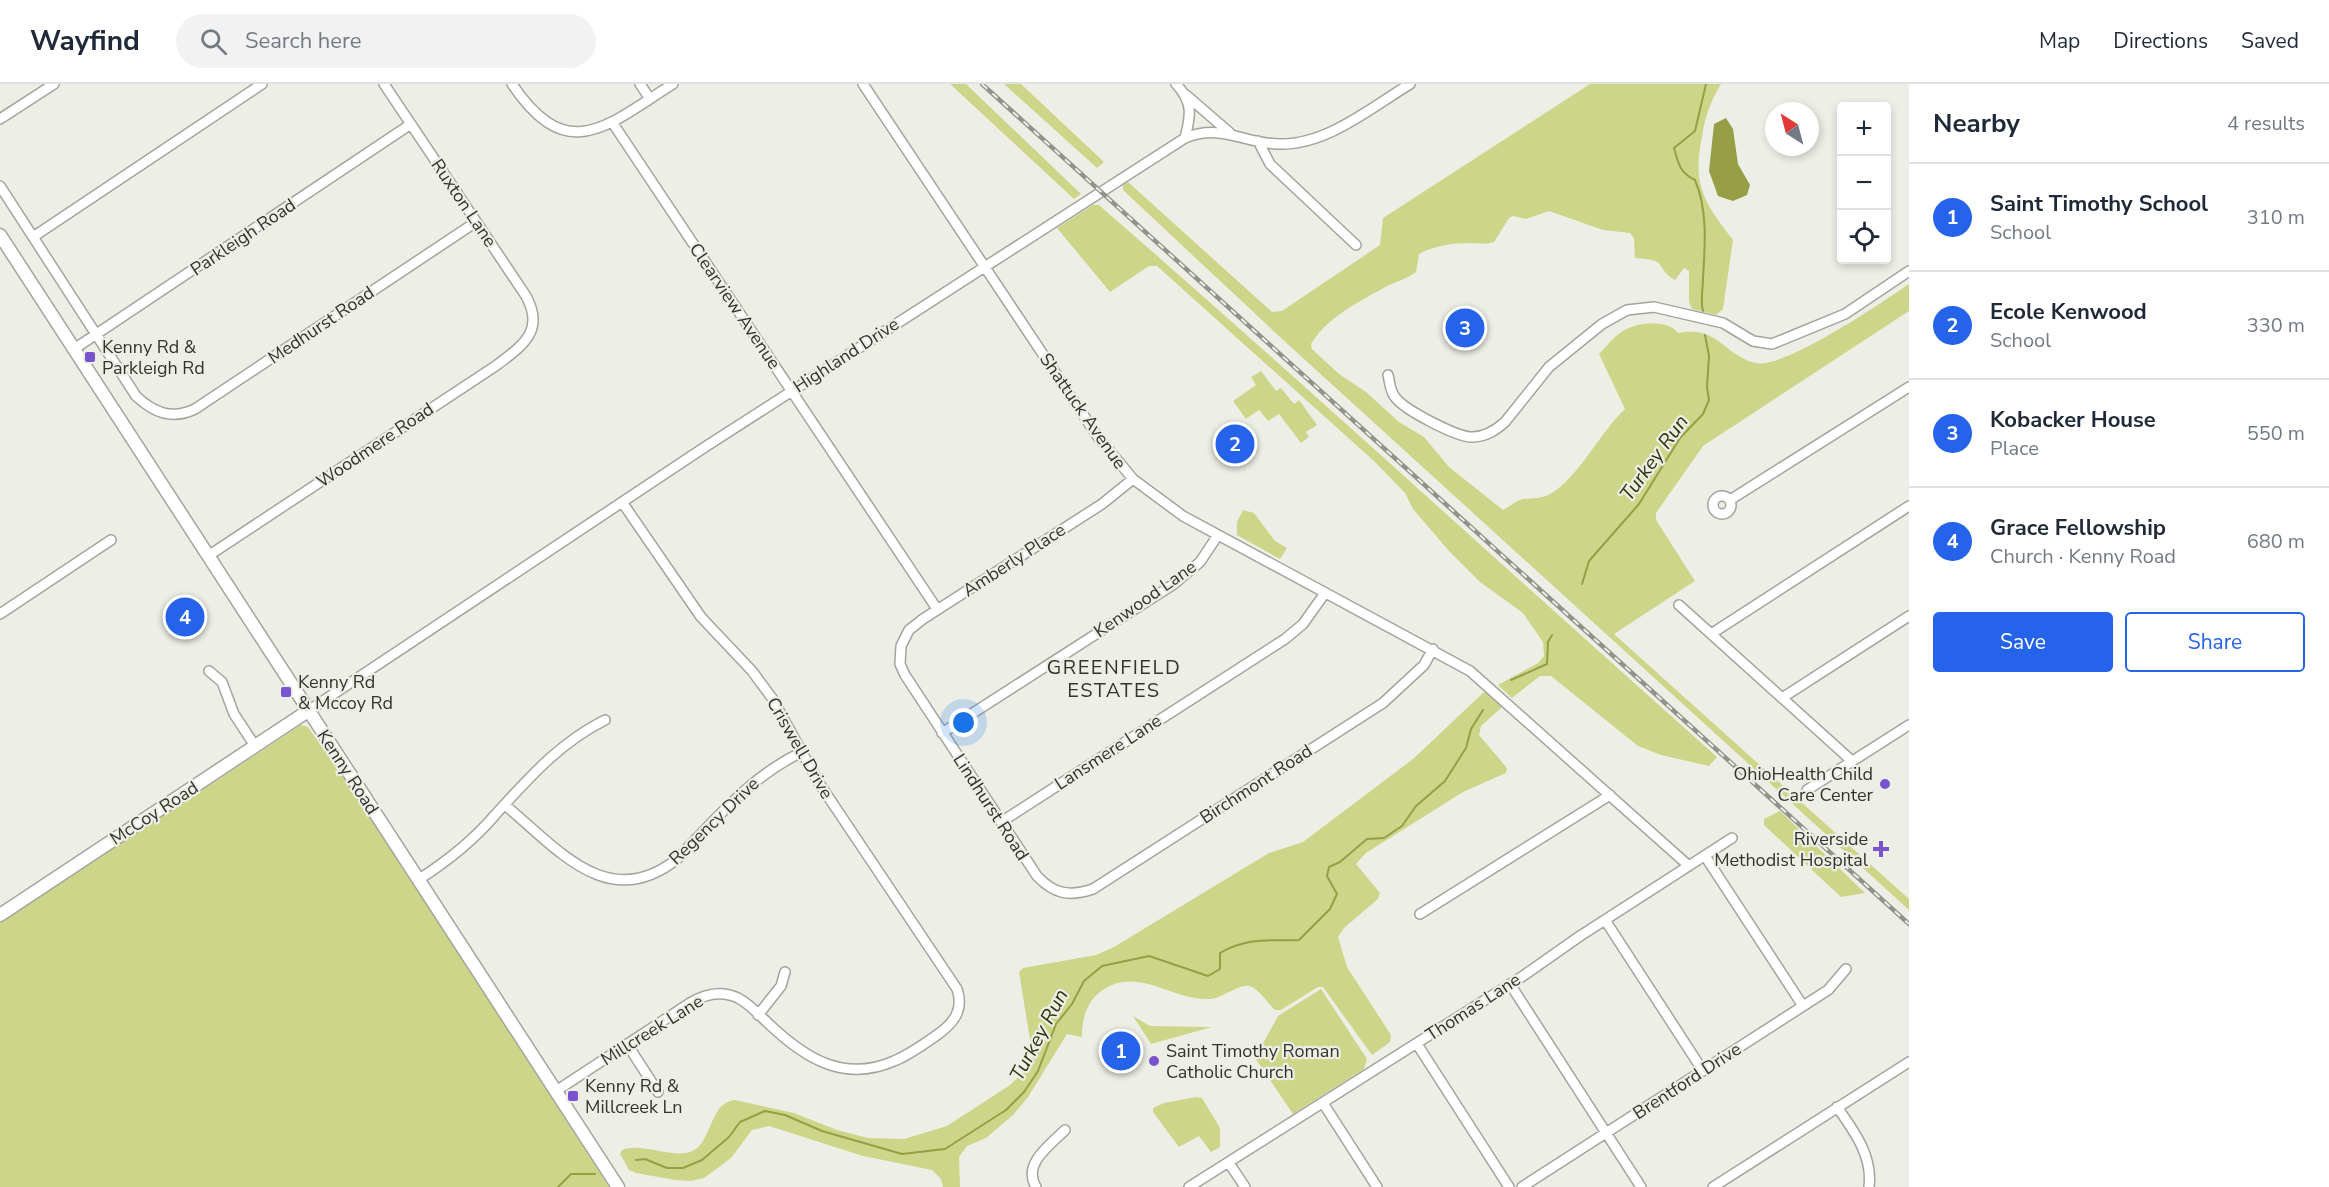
<!DOCTYPE html>
<html lang="en">
<head>
<meta charset="utf-8">
<style>
  :root { --surface:#fff; --page:#f2f2f3; --text:#1f2937; --muted:#747a83; --line:#e0e1e3; --accent:#2563eb }
  body { margin:0; font-family:"Nunito Sans",sans-serif; background:var(--page); color:var(--text) }
  .controls { position:absolute; right:18px; top:18px; display:grid; overflow:hidden; border-radius:6px; box-shadow:0 3px 9px #0003 }
  .controls button { width:54px; height:54px; display:grid; place-items:center; padding:0; border:0; border-bottom:2px solid var(--line); background:var(--surface); color:var(--text); font:30px sans-serif }
  .compass { position:absolute; left:1765px; top:18px; width:54px; height:54px; border-radius:50%; background:var(--surface); box-shadow:0 3px 9px #0003; rotate:324deg }
  .you { position:absolute; left:964px; top:639px; width:21px; height:21px; margin:-15px; border:4px solid #fff; border-radius:50%; background:#1a73e8; box-shadow:0 0 0 9px #1a73e833 }
  .badge { display:grid; place-items:center; width:39px; height:39px; border-radius:50%; background:var(--accent); color:#fff; font-size:20px; font-weight:700 }
  .pin { position:absolute; translate:-50% -50%; border:3px solid #fff; box-shadow:0 2px 6px #0006 }
  .list { margin:0; padding:0; list-style:none }
  h2 { display:flex; justify-content:space-between; align-items:center; height:78px; margin:0; padding:0 24px; font-size:26px }
  h2 small { font-size:20px; font-weight:400; color:var(--muted) }
  .list li { display:grid; grid-template-columns:39px 1fr auto; gap:18px; align-items:center; box-sizing:border-box; height:108px; padding:0 24px; border-top:2px solid var(--line) }
  .list b { display:block; font-size:22px; white-space:nowrap }
  .list p { margin:0; font-size:20px; white-space:nowrap; color:var(--muted) }
  .list em { font-size:20px; font-style:normal; color:var(--muted) }
  .actions { display:flex; gap:12px; padding:18px 24px }
  .actions a { flex:1; padding:14px 0; border:2px solid var(--accent); border-radius:6px; text-align:center; font-size:21px; color:var(--accent) }
  .actions .main { background:var(--accent); color:#fff }
  .icon { flex:none; width:33px; height:33px; fill:none; stroke:currentColor; stroke-width:2; stroke-linecap:round; stroke-linejoin:round }
  .map { position:relative; flex:none; width:1909px; height:1103px; overflow:hidden }
  header { display:flex; align-items:center; gap:36px; box-sizing:border-box; height:84px; padding:0 30px; background:var(--surface); border-bottom:2px solid var(--line) }
  header strong { font-size:28px }
  nav { display:flex; gap:33px; margin-inline-start:auto; font-size:21px }
  .search { width:420px; height:54px; background:var(--page); display:flex; align-items:center; gap:15px; box-sizing:border-box; padding:0 21px; border-radius:33px; color:var(--muted); font-size:22px }
  main { display:flex }
  aside { flex:1; background:var(--surface) }
  .map>svg:first-child { display:block }
</style>
</head>
<body>
<header>
<strong>Wayfind</strong>
<div class="search"><svg class="icon" aria-label="search" viewBox="0 0 24 24"><circle cx="10" cy="10" r="6"/><path d="M15 15l6 6"/></svg>Search here</div>
<nav><a>Map</a><a>Directions</a><a>Saved</a></nav>
</header>
<main>
<div class="map">
<svg width="1909" height="1103" viewBox="0 0 1909 1103">
  <rect width="100%" height="100%" fill="#edefe6"/>
  <path fill="#cdd688" d="M 950,0 L 966,0 L 1081,110 L 1074,115 Z
    M 1004,0 L 1021,0 L 1104,78 L 1097,84 Z
    M 1590,0 L 1721,0 C 1710,18 1705,33 1702,53 C 1692,101 1704,118 1733,156 L 1723,225 L 1716,231 L 1692,225 L 1689,218 L 1689,187 L 1684,184 L 1675,196 C 1654,184 1671,176 1635,174 L 1634,154 L 1630,149 L 1603,146 L 1549,127 L 1526,135 L 1513,132 L 1509,134 L 1494,158 C 1486,161 1478,159 1470,159 C 1455,159 1432,162 1419,170 L 1416,188 C 1406,196 1393,198 1382,205 C 1356,219 1326,235 1311,260 L 1312,265 L 1339,290 L 1366,308 L 1399,338 L 1424,353 L 1449,383 L 1503,426 C 1509,423 1517,416 1523,415 C 1535,414 1544,415 1555,407 C 1583,386 1599,350 1625,325 L 1599,270 C 1606,263 1614,252 1623,247 C 1638,238 1667,235 1678,249 C 1719,241 1724,272 1756,279 C 1784,285 1883,218 1909,200 L 1909,227 L 1703,362 L 1656,429 L 1656,436 L 1695,497 L 1614,550 L 1909,815 L 1909,826 L 1281,254 L 1123,106 L 1123,101 L 1128,98 L 1272,228 L 1282,227 L 1380,161 L 1383,134 Z
    M 1093,121 L 1099,121 C 1307,302 1510,489 1717,673 L 1709,682 L 1661,671 L 1638,662 L 1551,592 L 1540,592 L 1512,614 L 1498,601 L 1538,579 L 1544,572 L 1543,558 L 1523,529 L 1480,498 L 1449,467 L 1413,425 L 1405,409 L 1375,378 L 1157,182 L 1149,182 L 1110,208 L 1057,144 Z
    M 1261,287 L 1276,307 L 1281,304 L 1294,320 L 1299,316 L 1317,341 L 1306,348 L 1309,353 L 1301,359 L 1279,330 L 1268,337 L 1259,326 L 1246,335 L 1233,317 L 1256,301 L 1251,293 Z
    M 1243,426 L 1254,429 L 1275,457 L 1287,464 L 1280,475 L 1237,451 L 1237,438 Z
    M 1490,607 L 1501,618 L 1501,624 L 1481,642 L 1479,651 L 1507,684 L 1506,689 L 1463,708 L 1366,769 L 1356,780 L 1380,809 L 1378,815 L 1344,844 L 1338,853 L 1347,883 L 1391,951 L 1390,958 L 1372,971 L 1323,903 L 1318,903 L 1281,926 L 1275,926 C 1268,919 1260,907 1252,903 C 1242,897 1222,915 1210,915 C 1171,917 1137,880 1100,908 C 1086,919 1082,935 1082,953 L 1067,950 L 1028,1013 L 1013,1031 L 986,1054 L 967,1062 L 959,1073 L 960,1103 L 943,1103 L 941,1095 L 932,1086 L 863,1072 L 769,1042 L 752,1046 L 731,1074 L 704,1094 L 691,1097 L 675,1096 L 636,1089 L 629,1086 L 620,1070 L 622,1066 C 643,1057 678,1078 696,1065 C 712,1053 711,1018 735,1016 L 794,1029 L 837,1046 L 868,1054 L 904,1055 L 947,1042 L 1010,1001 L 1031,981 L 1032,968 L 1019,888 L 1023,884 L 1096,871 L 1114,863 L 1269,769 L 1303,758 L 1413,675 L 1483,609 Z
    M 301,641 L 308,643 L 366,726 L 609,1103 L 0,1103 L 0,839 Z
    M 1780,727 L 1865,809 L 1841,813 L 1764,741 L 1764,735 Z
    M 1321,905 L 1367,975 L 1364,985 L 1293,1030 L 1255,974 L 1278,932 Z
    M 1133,932 L 1150,942 L 1212,943 L 1151,960 Z
    M 1196,1013 L 1202,1014 L 1220,1044 L 1220,1063 L 1211,1068 L 1199,1052 L 1179,1063 L 1153,1028 L 1153,1024 L 1164,1019 Z"/>
  <path fill="#969e46" d="M 1726,34 L 1733,45 L 1738,80 L 1750,101 L 1747,111 L 1733,117 L 1718,112 L 1709,87 L 1714,40 Z"/>
  <g fill="none" stroke-linecap="round" stroke-linejoin="round">
    <path stroke="#969e46" stroke-width="2" d="M 1703,227 C 1700,216 1703,206 1703,194 C 1705,162 1708,126 1695,96 C 1680,89 1678,79 1674,64 L 1695,47 L 1706,0
      M 1582,500 L 1589,477 L 1639,420 L 1680,354 L 1703,330 L 1709,316 L 1707,303 L 1709,272 L 1705,251
      M 1511,596 L 1547,580 L 1548,558 L 1552,551
      M 636,1076 L 645,1075 L 667,1084 L 683,1084 L 702,1076 L 729,1053 L 740,1038 L 765,1027 L 785,1031 L 822,1047 L 902,1070 L 945,1065 L 1006,1026 L 1024,1008 L 1038,987 L 1056,940 L 1072,920 L 1084,897 L 1102,882 L 1149,872 L 1208,892 L 1220,885 L 1220,869 C 1248,853 1268,857 1299,856 L 1330,825 L 1337,810 L 1327,792 L 1329,783 L 1340,778 L 1367,755 L 1384,754 L 1402,742 L 1416,722 L 1445,697 L 1466,664 L 1471,645 L 1483,626
      M 558,1103 L 571,1090 L 595,1090"/>
    <g stroke="#a3a59d" stroke-width="12">
      <path id="minor" d="M 512,0 C 568,83 607,41 673,0
        M 640,0 L 650,15
        M 863,0 L 1098,353 L 1133,395 L 1183,432 L 1470,587 L 1689,782
        M 1176,0 C 1193,18 1191,31 1185,54
        M 1186,11 L 1230,49
        M 0,35 L 54,0
        M 612,38 L 937,525
        M 1258,57 L 1270,80 L 1356,161
        M 0,102 L 136,312 C 154,329 172,336 195,325 L 476,138
        M 33,153 L 262,0
        M 74,265 L 411,40
        M 1388,291 C 1390,299 1390,307 1395,313 C 1404,326 1457,353 1472,353 C 1486,353 1496,346 1505,338 L 1549,283 L 1602,240 L 1627,226 L 1654,223 L 1723,239 L 1753,257 L 1772,260 L 1845,230 L 1909,187
        M 1133,395 L 1102,420 L 923,535 L 909,546 L 901,562 L 900,580 L 905,591 L 1037,792 C 1054,810 1069,813 1093,805 L 1383,619 L 1424,581 L 1433,565
        M1713 421a9 9 0 1 1 18 0a9 9 0 1 1-18 0Z
        M 1730,416 L 1909,303
        M 208,472 L 497,281 C 523,261 545,247 526,212 L 384,0
        M 1679,521 L 1852,677
        M 0,530 L 111,456
        M 1711,550 L 1909,422
        M 209,587 L 222,598 L 234,630 L 255,662
        M 1782,614 L 1909,532
        M 308,627 L 705,363 L 1185,54 C 1222,39 1244,60 1280,60 C 1327,61 1372,23 1410,0
        M 942,649 L 1174,500 L 1200,478 L 1218,451
        M 1807,706 L 1909,641
        M 505,721 C 557,764 608,830 677,775 C 716,735 751,692 802,668
        M 1001,738 L 1285,555 L 1303,540 L 1325,509
        M 1705,772 L 1803,922
        M 418,796 C 446,778 473,757 495,731 C 529,694 559,659 605,636
        M 1420,830 L 1610,711
        M 1605,836 L 1703,987
        M 1510,900 L 1641,1103
        M 758,931 L 781,902 L 785,888
        M 627,960 L 658,1008
        M 1417,960 L 1509,1103
        M 556,1007 L 690,919 C 705,910 721,906 738,914 C 750,920 760,932 770,941 C 805,974 844,999 894,977 C 909,971 924,960 937,951 C 954,939 964,926 957,905 L 819,699 L 772,614 L 752,587 L 701,533 L 622,418
        M 1323,1019 L 1377,1103
        M 1837,1023 C 1854,1047 1873,1072 1869,1103
        M 1229,1079 L 1245,1103
        M 1036,1103 C 1022,1080 1050,1061 1065,1046
        M 1189,1103 L 1523,892 L 1580,852 L 1732,754
        M 1522,1103 L 1828,906 L 1846,885
        M 1713,1103 L 1909,978"/>
    </g>
    <g stroke="#a3a59d" stroke-width="15">
      <path id="major" d="M 0,151 L 618,1103
        M 0,831 L 308,627"/>
    </g>
    <use href="#minor" stroke="#fff" stroke-width="9"/>
    <use href="#major" stroke="#fff" stroke-width="12"/>
    <g stroke="#90928b" stroke-width="4.5">
      <path id="rail" d="M 982,0 L 1909,840"/>
    </g>
    <use href="#rail" stroke="#edefe6" stroke-width="2" stroke-dasharray="7" stroke-linecap="butt"/>
  </g>
  <g fill="#7954cd" stroke="#edefe6" stroke-width="2">
    <rect x="84" y="267" width="12" height="12" rx="3"/>
    <rect x="280" y="602" width="12" height="12" rx="3"/>
    <circle cx="1885" cy="700" r="6"/>
    <path d="M1878 756h6v6h6v6h-6v6h-6v-6h-6v-6h6z"/>
    <circle cx="1154" cy="977" r="6"/>
    <rect x="567" y="1006" width="12" height="12" rx="3"/>
  </g>
  <g text-anchor="middle" dominant-baseline="central" stroke-width="4.5" stroke-linejoin="round" paint-order="stroke">
    <g font-size="18" fill="#333430" stroke="#edefe6">
      <text transform="translate(464 119) rotate(56)">Ruxton Lane</text>
      <text transform="translate(243 153) rotate(-34)">Parkleigh Road</text>
      <text transform="translate(735 222) rotate(56)">Clearview Avenue</text>
      <text transform="translate(321 241) rotate(-34)">Medhurst Road</text>
      <text transform="translate(846 271) rotate(-33)">Highland Drive</text>
      <text transform="translate(1083 327) rotate(55)">Shattuck Avenue</text>
      <text transform="translate(375 361) rotate(-34)">Woodmere Road</text>
      <text transform="translate(1014 476) rotate(-33)">Amberly Place</text>
      <text transform="translate(1145 515) rotate(-35)">Kenwood Lane</text>
      <text transform="translate(800 664) rotate(60)">Criswell Drive</text>
      <text transform="translate(1108 668) rotate(-33)">Lansmere Lane</text>
      <text transform="translate(348 688) rotate(57)">Kenny Road</text>
      <text transform="translate(1256 700) rotate(-33)">Birchmont Road</text>
      <text transform="translate(991 723) rotate(57)">Lindhurst Road</text>
      <text transform="translate(154 729) rotate(-33)">McCoy Road</text>
      <text transform="translate(714 737) rotate(-44)">Regency Drive</text>
      <text transform="translate(1473 923) rotate(-33)">Thomas Lane</text>
      <text transform="translate(652 946) rotate(-32)">Millcreek Lane</text>
      <text transform="translate(1687 997) rotate(-33)">Brentford Drive</text>
    </g>
    <g font-size="18" fill="#333430" stroke="#edefe6" text-anchor="start">
      <text x="102" y="263">Kenny Rd &amp;<tspan x="102" dy="21">Parkleigh Rd</tspan></text>
      <text x="298" y="598">Kenny Rd<tspan x="298" dy="21">&amp; Mccoy Rd</tspan></text>
      <text x="1873" y="690" text-anchor="end">OhioHealth Child<tspan x="1873" dy="21">Care Center</tspan></text>
      <text x="1868" y="755" text-anchor="end">Riverside<tspan x="1868" dy="21">Methodist Hospital</tspan></text>
      <text x="1166" y="967">Saint Timothy Roman<tspan x="1166" dy="21">Catholic Church</tspan></text>
      <text x="585" y="1002">Kenny Rd &amp;<tspan x="585" dy="21">Millcreek Ln</tspan></text>
    </g>
    <g font-size="20" font-style="italic" fill="#30330d" stroke="#edefe6">
      <text transform="translate(1654 374) rotate(-54)">Turkey Run</text>
      <text transform="translate(1039 951) rotate(-62)">Turkey Run</text>
    </g>
    <g font-size="20" letter-spacing="1.5" fill="#333430" stroke="#edefe6">
      <text x="1114" y="583">GREENFIELD<tspan x="1114" dy="23">ESTATES</tspan></text>
    </g>
  </g>
</svg>
<div class="controls">
<button>+</button>
<button>−</button>
<button><svg class="icon" aria-label="locate" viewBox="0 0 24 24"><circle cx="12" cy="12" r="6"/><path d="M12 2v4M12 18v4M2 12h4M18 12h4"/></svg></button>
</div>
<svg class="compass" viewBox="-18 -18 36 36"><path d="M0-13l5 13h-10z" fill="#e53935"/><path d="M0 13l5-13h-10z" fill="#747a83"/></svg>
<div class="you"></div>
<div class="pin badge" style="left:1121px;top:967px">1</div>
<div class="pin badge" style="left:1235px;top:360px">2</div>
<div class="pin badge" style="left:1465px;top:244px">3</div>
<div class="pin badge" style="left:185px;top:533px">4</div>
</div>
<aside>
<h2>Nearby<small>4 results</small></h2>
<ul class="list">
<li><span class="badge">1</span><div><b>Saint Timothy School</b><p>School</p></div><em>310 m</em></li>
<li><span class="badge">2</span><div><b>Ecole Kenwood</b><p>School</p></div><em>330 m</em></li>
<li><span class="badge">3</span><div><b>Kobacker House</b><p>Place</p></div><em>550 m</em></li>
<li><span class="badge">4</span><div><b>Grace Fellowship</b><p>Church · Kenny Road</p></div><em>680 m</em></li>
</ul>
<div class="actions"><a class="main">Save</a><a>Share</a></div>
</aside>
</main>
</body>
</html>
